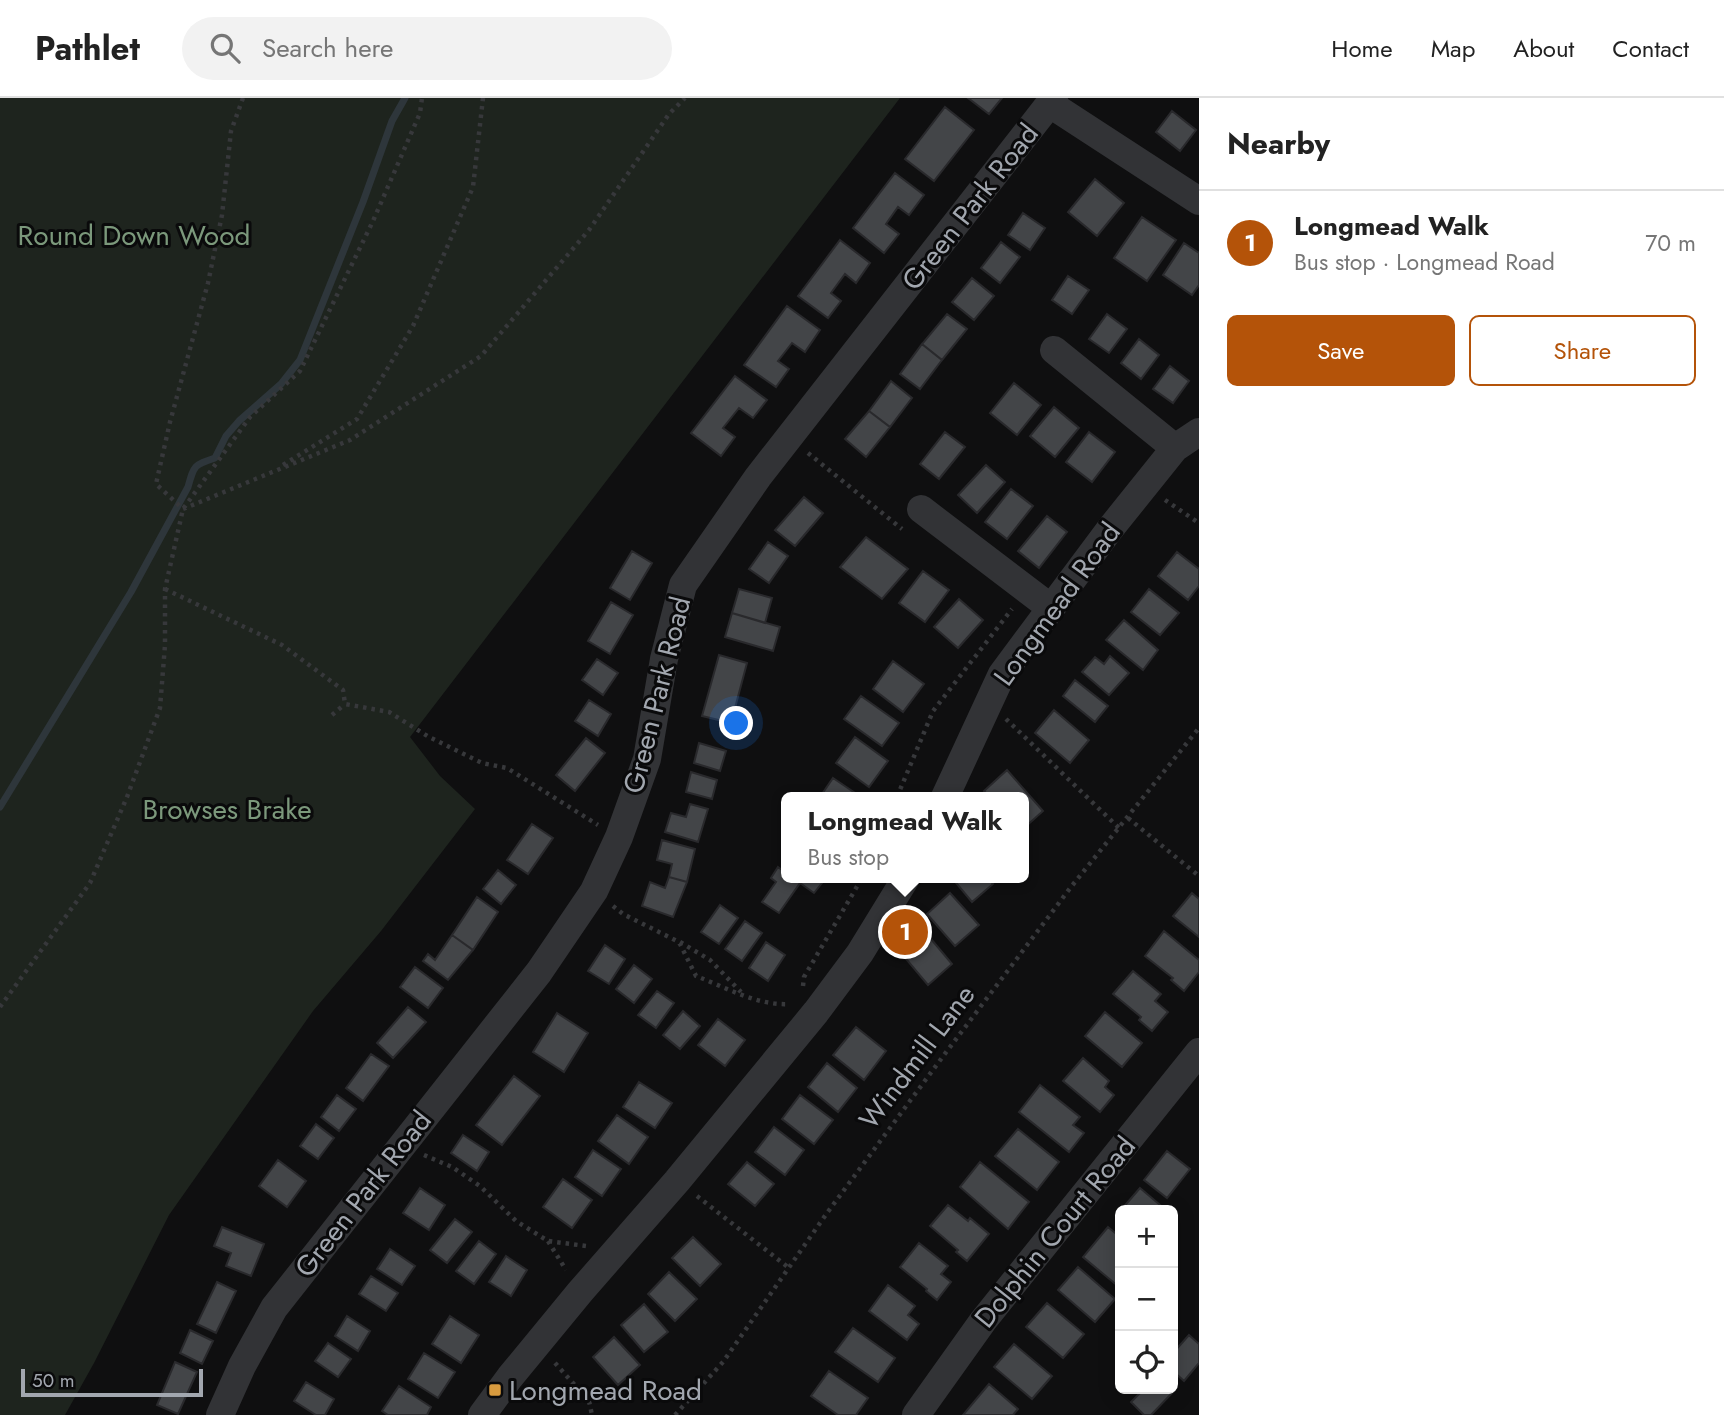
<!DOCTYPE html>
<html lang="en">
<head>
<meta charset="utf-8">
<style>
  :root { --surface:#fff; --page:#f2f2f2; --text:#222; --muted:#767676; --line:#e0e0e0; --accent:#b45309 }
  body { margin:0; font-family:Jost,sans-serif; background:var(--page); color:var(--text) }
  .controls { position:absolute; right:21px; bottom:21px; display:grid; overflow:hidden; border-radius:10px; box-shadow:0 4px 18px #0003 }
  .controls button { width:63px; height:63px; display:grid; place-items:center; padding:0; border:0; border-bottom:2px solid var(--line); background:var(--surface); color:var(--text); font:35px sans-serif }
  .scale { position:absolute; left:21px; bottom:18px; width:182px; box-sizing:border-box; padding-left:7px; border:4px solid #a2a7af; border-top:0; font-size:19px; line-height:24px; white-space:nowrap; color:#a2a7af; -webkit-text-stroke:5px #0a0a0b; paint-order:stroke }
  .you { position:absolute; left:737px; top:626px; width:24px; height:24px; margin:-18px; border:5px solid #fff; border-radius:50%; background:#1a73e8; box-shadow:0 0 0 10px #1a73e833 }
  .badge { display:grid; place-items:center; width:46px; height:46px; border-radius:50%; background:var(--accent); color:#fff; font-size:23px; font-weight:700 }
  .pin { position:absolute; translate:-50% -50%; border:4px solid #fff; box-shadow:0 2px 7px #0006 }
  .popup { position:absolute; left:781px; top:694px; width:248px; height:91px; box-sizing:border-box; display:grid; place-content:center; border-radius:10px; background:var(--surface); filter:drop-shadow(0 2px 5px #0005); font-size:23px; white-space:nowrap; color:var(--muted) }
  .popup b { font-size:26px; color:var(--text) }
  .popup::after { content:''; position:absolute; left:50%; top:100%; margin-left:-14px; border:14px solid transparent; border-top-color:var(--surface) }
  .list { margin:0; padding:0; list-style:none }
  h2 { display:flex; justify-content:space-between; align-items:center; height:91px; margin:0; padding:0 28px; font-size:30px }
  h2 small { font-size:23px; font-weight:400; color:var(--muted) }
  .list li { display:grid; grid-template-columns:46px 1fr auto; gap:21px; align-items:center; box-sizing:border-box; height:105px; padding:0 28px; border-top:2px solid var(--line) }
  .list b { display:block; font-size:26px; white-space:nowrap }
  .list p { margin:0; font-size:23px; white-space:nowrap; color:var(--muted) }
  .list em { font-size:23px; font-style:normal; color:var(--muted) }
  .actions { display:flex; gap:14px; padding:21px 28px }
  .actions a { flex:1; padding:16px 0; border:2px solid var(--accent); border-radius:10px; text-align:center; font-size:24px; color:var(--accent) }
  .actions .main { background:var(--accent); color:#fff }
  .icon { flex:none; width:38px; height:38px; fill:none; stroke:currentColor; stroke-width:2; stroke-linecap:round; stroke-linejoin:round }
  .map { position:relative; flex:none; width:1199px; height:1317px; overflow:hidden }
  header { display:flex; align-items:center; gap:42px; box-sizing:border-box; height:98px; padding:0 35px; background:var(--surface); border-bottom:2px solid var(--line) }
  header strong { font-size:33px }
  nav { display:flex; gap:38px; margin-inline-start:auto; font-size:24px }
  .search { width:490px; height:63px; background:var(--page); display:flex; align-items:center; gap:18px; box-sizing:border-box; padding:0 24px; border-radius:38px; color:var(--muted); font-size:26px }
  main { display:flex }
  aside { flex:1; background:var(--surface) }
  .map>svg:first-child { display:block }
</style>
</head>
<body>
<header>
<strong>Pathlet</strong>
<div class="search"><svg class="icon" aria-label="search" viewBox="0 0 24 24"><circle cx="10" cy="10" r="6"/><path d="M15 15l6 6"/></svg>Search here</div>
<nav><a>Home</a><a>Map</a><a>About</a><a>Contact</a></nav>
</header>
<main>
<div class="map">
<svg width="1199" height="1317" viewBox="0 0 1199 1317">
  <rect width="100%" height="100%" fill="#0f0f10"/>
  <path fill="#1e241e" d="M 0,0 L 900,0 L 410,639 L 440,678 L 475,711 L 381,833 L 313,913 L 169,1117 L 94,1265 L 65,1317 L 0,1317 Z"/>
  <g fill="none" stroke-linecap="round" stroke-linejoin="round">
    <path stroke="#2e363b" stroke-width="7" d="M 0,709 L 131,494 L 188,389 C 194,367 194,367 215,360 L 226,338 L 239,323 L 281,286 L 300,262 L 363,104 L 392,23 L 405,0"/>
  </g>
  <path fill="#434548" stroke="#29292c" stroke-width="2" d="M 968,0 L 1002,0 L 989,16 Z
    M 945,9 L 974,32 L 934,83 L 905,61 Z
    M 1172,13 L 1196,32 L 1180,53 L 1156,34 Z
    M 895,75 L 924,97 L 909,117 L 898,109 L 886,126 L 899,136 L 884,155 L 853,130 Z
    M 1095,81 L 1124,105 L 1097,138 L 1068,114 Z
    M 1023,115 L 1045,130 L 1030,152 L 1008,137 Z
    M 1142,119 L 1176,142 L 1147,183 L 1114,160 Z
    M 840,142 L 870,165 L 856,185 L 845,176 L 831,195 L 841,203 L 828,220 L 798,198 Z
    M 1001,144 L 1020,159 L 1000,185 L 981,170 Z
    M 1184,145 L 1199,155 L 1199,187 L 1192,197 L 1163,177 Z
    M 1068,178 L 1089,192 L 1072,216 L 1052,202 Z
    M 972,180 L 994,198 L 974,222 L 952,204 Z
    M 787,208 L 820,232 L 805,254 L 792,245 L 778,263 L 789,271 L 776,289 L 744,267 Z
    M 947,216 L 967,231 L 942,262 L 922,246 Z
    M 1107,216 L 1127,231 L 1109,255 L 1089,241 Z
    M 1139,241 L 1159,257 L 1141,281 L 1121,265 Z
    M 922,246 L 942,262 L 920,291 L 900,276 Z
    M 1170,268 L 1189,283 L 1173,305 L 1153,291 Z
    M 735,278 L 767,302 L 753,320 L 739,310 L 723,330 L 735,339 L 721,358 L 691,335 Z
    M 891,283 L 912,300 L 890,329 L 869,313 Z
    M 1014,285 L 1041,307 L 1017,337 L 990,315 Z
    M 1054,309 L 1079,330 L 1055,359 L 1030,338 Z
    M 869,313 L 890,329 L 866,359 L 845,341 Z
    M 945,334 L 965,349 L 939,381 L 920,366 Z
    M 1089,334 L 1115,354 L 1092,384 L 1066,364 Z
    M 986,367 L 1005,384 L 977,415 L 958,397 Z
    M 1011,391 L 1033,408 L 1007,441 L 985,424 Z
    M 804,399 L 823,415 L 795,448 L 775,432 Z
    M 1047,418 L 1067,434 L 1039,470 L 1018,453 Z
    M 866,439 L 908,471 L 882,501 L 840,469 Z
    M 768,444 L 788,458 L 769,485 L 749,471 Z
    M 632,453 L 652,465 L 630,502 L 610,490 Z
    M 1177,454 L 1199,471 L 1199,488 L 1188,502 L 1158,478 Z
    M 923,473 L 949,492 L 925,524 L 899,505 Z
    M 739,491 L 772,500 L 765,525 L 732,515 Z
    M 1149,491 L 1179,515 L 1160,537 L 1131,514 Z
    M 959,501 L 983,522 L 958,550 L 934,529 Z
    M 611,504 L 633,517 L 610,556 L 588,543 Z
    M 732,515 L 780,529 L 773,553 L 725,539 Z
    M 1124,522 L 1158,552 L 1143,572 L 1106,542 Z
    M 719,557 L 747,565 L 731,625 L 702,618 Z
    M 1110,558 L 1129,575 L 1109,597 L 1082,574 L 1095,559 L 1104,566 Z
    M 597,561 L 618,575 L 603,597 L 582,582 Z
    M 893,563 L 924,586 L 903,614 L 873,591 Z
    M 1075,582 L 1108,608 L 1095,624 L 1063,598 Z
    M 861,598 L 899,625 L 882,648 L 844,621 Z
    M 589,602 L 611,616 L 598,638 L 575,623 Z
    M 1054,612 L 1089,642 L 1070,665 L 1035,635 Z
    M 855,639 L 888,663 L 869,689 L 836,665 Z
    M 586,640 L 605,655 L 575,693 L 556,677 Z
    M 699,645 L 726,653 L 720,673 L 694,665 Z
    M 1007,672 L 1043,713 L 1024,730 L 1024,699 L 990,699 L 984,693 Z
    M 691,674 L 717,682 L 712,701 L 686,694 Z
    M 833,680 L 861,699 L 820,699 Z
    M 690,706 L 708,711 L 698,744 L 665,734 L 671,715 L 686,719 Z
    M 532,726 L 553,740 L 528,776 L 507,762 Z
    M 662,742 L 695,751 L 687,784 L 669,779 L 672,766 L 657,762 Z
    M 778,769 L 786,775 L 786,780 L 792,780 L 800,785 L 779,815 L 762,804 L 776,784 L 771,780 Z
    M 498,772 L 516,787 L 501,806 L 483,791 Z
    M 669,779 L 687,784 L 673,819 L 642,808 L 650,784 L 665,790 Z
    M 793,780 L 826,780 L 814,795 Z
    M 952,780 L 988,780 L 993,786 L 972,804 Z
    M 950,795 L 979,827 L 955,848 L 927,816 Z
    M 1192,795 L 1199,801 L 1199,839 L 1173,818 Z
    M 477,799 L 498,814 L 473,852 L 452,837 Z
    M 720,807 L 738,820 L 719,846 L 701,834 Z
    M 745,823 L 762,835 L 742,863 L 725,851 Z
    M 1164,833 L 1199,862 L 1199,874 L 1184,893 L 1171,882 L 1173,880 L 1145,858 Z
    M 926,835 L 952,866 L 928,887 L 901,855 Z
    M 452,837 L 473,852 L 448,882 L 423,863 L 428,856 L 435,862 Z
    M 766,844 L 785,857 L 768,883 L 749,870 Z
    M 605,847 L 625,861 L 609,886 L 588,873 Z
    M 634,867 L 652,881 L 634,905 L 616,891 Z
    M 415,869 L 443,890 L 428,910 L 400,889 Z
    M 1133,873 L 1161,896 L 1155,903 L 1168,914 L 1152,933 L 1139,922 L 1141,919 L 1113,896 Z
    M 657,893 L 674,905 L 656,930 L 638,917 Z
    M 408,909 L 426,924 L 393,960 L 377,945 Z
    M 683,913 L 700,928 L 680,951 L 663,937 Z
    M 1105,914 L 1142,945 L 1122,969 L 1085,938 Z
    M 557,915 L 588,935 L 564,974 L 533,954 Z
    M 718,921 L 745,942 L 725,968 L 698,947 Z
    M 856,929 L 886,953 L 864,982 L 833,957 Z
    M 371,956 L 389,968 L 363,1003 L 346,990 Z
    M 1083,960 L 1109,983 L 1105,989 L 1114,997 L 1100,1014 L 1063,983 Z
    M 827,965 L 857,990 L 838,1014 L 808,989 Z
    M 514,978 L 540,998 L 502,1047 L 476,1027 Z
    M 639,984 L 672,1005 L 655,1030 L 623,1009 Z
    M 1040,987 L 1080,1019 L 1073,1027 L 1084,1035 L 1069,1054 L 1019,1014 Z
    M 337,997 L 356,1011 L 339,1033 L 321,1019 Z
    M 800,997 L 833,1022 L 814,1046 L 782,1021 Z
    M 617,1017 L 648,1039 L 629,1066 L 598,1043 Z
    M 316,1026 L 334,1040 L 318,1061 L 300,1048 Z
    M 774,1029 L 804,1052 L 785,1077 L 755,1054 Z
    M 1018,1031 L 1059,1064 L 1037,1092 L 995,1058 Z
    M 463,1037 L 489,1054 L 477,1073 L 451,1055 Z
    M 593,1052 L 621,1071 L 602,1098 L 575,1079 Z
    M 1167,1053 L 1190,1071 L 1167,1100 L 1144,1082 Z
    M 278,1062 L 306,1083 L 287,1109 L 259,1088 Z
    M 747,1064 L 774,1086 L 755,1108 L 728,1086 Z
    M 980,1064 L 1029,1104 L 1008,1131 L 960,1089 Z
    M 563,1081 L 592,1102 L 572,1130 L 543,1109 Z
    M 420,1090 L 445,1107 L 429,1132 L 403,1115 Z
    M 1140,1090 L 1166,1112 L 1121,1112 Z
    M 948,1107 L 968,1123 L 970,1120 L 989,1136 L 967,1163 L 956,1154 L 958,1152 L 930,1128 Z
    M 455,1121 L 472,1134 L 447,1165 L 430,1152 Z
    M 222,1129 L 264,1146 L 251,1178 L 226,1168 L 231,1155 L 214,1148 Z
    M 1108,1129 L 1120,1139 L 1119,1189 L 1083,1159 Z
    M 693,1139 L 721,1166 L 700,1188 L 672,1160 Z
    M 479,1143 L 496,1156 L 474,1186 L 456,1173 Z
    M 919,1145 L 948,1168 L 941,1176 L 951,1184 L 937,1202 L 926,1193 L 927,1191 L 900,1169 Z
    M 390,1151 L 415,1168 L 402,1187 L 377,1171 Z
    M 506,1158 L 527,1172 L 511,1198 L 489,1184 Z
    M 1078,1169 L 1115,1201 L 1095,1224 L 1058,1192 Z
    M 669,1174 L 697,1201 L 675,1223 L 648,1196 Z
    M 371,1178 L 398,1195 L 386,1213 L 359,1196 Z
    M 217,1184 L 236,1193 L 216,1235 L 197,1226 Z
    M 888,1187 L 915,1208 L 908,1217 L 919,1226 L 907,1242 L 869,1213 Z
    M 1047,1205 L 1084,1236 L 1063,1260 L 1026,1229 Z
    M 644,1206 L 668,1234 L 644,1254 L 621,1227 Z
    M 347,1218 L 370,1233 L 358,1253 L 335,1238 Z
    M 450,1218 L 479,1237 L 461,1265 L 432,1246 Z
    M 853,1230 L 895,1260 L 878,1284 L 835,1254 Z
    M 190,1232 L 213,1243 L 202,1266 L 180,1255 Z
    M 1189,1237 L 1199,1246 L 1199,1265 L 1184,1283 L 1173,1273 L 1173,1255 Z
    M 614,1239 L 640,1267 L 618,1287 L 593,1259 Z
    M 328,1245 L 351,1261 L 338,1279 L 315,1263 Z
    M 1014,1246 L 1052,1278 L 1032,1301 L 994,1269 Z
    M 424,1255 L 455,1274 L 438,1300 L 408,1281 Z
    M 175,1264 L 197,1274 L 178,1316 L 157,1307 Z
    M 829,1273 L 868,1300 L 856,1317 L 838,1317 L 811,1298 Z
    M 306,1284 L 334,1301 L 325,1317 L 316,1317 L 294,1303 Z
    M 989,1286 L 1018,1311 L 1013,1317 L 963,1317 Z
    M 399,1288 L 431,1309 L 427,1317 L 388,1317 L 382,1313 Z
    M 1173,1290 L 1175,1292 L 1151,1317 L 1144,1317 L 1131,1304 L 1144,1291 Z"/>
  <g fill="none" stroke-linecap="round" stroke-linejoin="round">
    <path stroke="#37383b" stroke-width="4.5" stroke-dasharray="3.5 5" stroke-linecap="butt" d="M 243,0 L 231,33 L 222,117 L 208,185 L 170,324 L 156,386 L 183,411 L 350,342 L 481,258 L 589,132 L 669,16 L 685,0
      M 808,355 L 902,431
      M 283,367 L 357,321 L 413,228 L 473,89 L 483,0
      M 1165,402 L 1199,425
      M 165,491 L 282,547 L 343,592 L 345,606 L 389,614 L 429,639 L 482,665 L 507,670 L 598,727
      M 332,617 L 345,606
      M 1006,621 L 1119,730
      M 897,699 L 933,613 L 1012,511
      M 1128,720 L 1199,778
      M 613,808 L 623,816 L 679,844 L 696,878 C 725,889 758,908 789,906
      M 680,844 L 710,862 L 741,894
      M 803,888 L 804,879 L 862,780
      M 0,909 L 90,785 L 127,699 L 160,610 L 165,547 L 165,491 L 183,411 L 250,319 L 300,273 L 373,123 L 420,15 L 422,0
      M 424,1057 L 452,1069 L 480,1088 L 516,1123 L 548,1143 L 586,1148
      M 697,1098 L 789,1170
      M 548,1143 L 566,1172
      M 555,1265 L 589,1303 L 592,1317
      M 675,1317 L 723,1264 L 827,1115 L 944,957 L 1071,789 L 1199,630"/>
    <path stroke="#323336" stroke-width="28" d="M 1050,6 L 1199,103
      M 1054,252 L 1175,350
      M 921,411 L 1051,510
      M 945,699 L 1002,576 L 1110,431 L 1175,350 L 1199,334
      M 220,1317 L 242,1268 L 274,1210 L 539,874 L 594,793 L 619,739 L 647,661 L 664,561 L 683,487 L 758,379 L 1054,0
      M 482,1317 L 510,1279 L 580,1194 L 677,1083 L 816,914 L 860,855 L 906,780
      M 916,1317 L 983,1223 L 1199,954"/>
  </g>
  <rect fill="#d89b3f" stroke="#0a0a0b" stroke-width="2.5" x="488" y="1285" width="14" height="14" rx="3.5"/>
  <g text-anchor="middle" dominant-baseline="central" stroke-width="6" stroke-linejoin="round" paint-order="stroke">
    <g font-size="28" fill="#a2a7af" stroke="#0a0a0b">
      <text transform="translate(970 109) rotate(-52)">Green Park Road</text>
      <text transform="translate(1057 506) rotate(-54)">Longmead Road</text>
      <text transform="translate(657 597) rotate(-76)">Green Park Road</text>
      <text transform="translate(917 959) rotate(-53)">Windmill Lane</text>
      <text transform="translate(363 1096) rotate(-52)">Green Park Road</text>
      <text transform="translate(1055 1134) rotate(-51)">Dolphin Court Road</text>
    </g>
    <g font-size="28" fill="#7b987b" stroke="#0a0a0b">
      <text x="134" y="137">Round Down Wood</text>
      <text x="227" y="711">Browses Brake</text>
    </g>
    <g font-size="28" fill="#a2a7af" stroke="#0a0a0b" text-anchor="start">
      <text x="509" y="1292">Longmead Road</text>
    </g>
  </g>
</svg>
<div class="controls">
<button>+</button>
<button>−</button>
<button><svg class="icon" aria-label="locate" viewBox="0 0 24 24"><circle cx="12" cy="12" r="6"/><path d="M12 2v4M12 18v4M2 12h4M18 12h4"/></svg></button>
</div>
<div class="scale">50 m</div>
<div class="you"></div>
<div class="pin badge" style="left:905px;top:834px">1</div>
<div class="popup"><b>Longmead Walk</b>Bus stop</div>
</div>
<aside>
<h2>Nearby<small></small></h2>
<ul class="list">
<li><span class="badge">1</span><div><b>Longmead Walk</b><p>Bus stop · Longmead Road</p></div><em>70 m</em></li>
</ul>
<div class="actions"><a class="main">Save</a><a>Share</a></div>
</aside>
</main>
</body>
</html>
